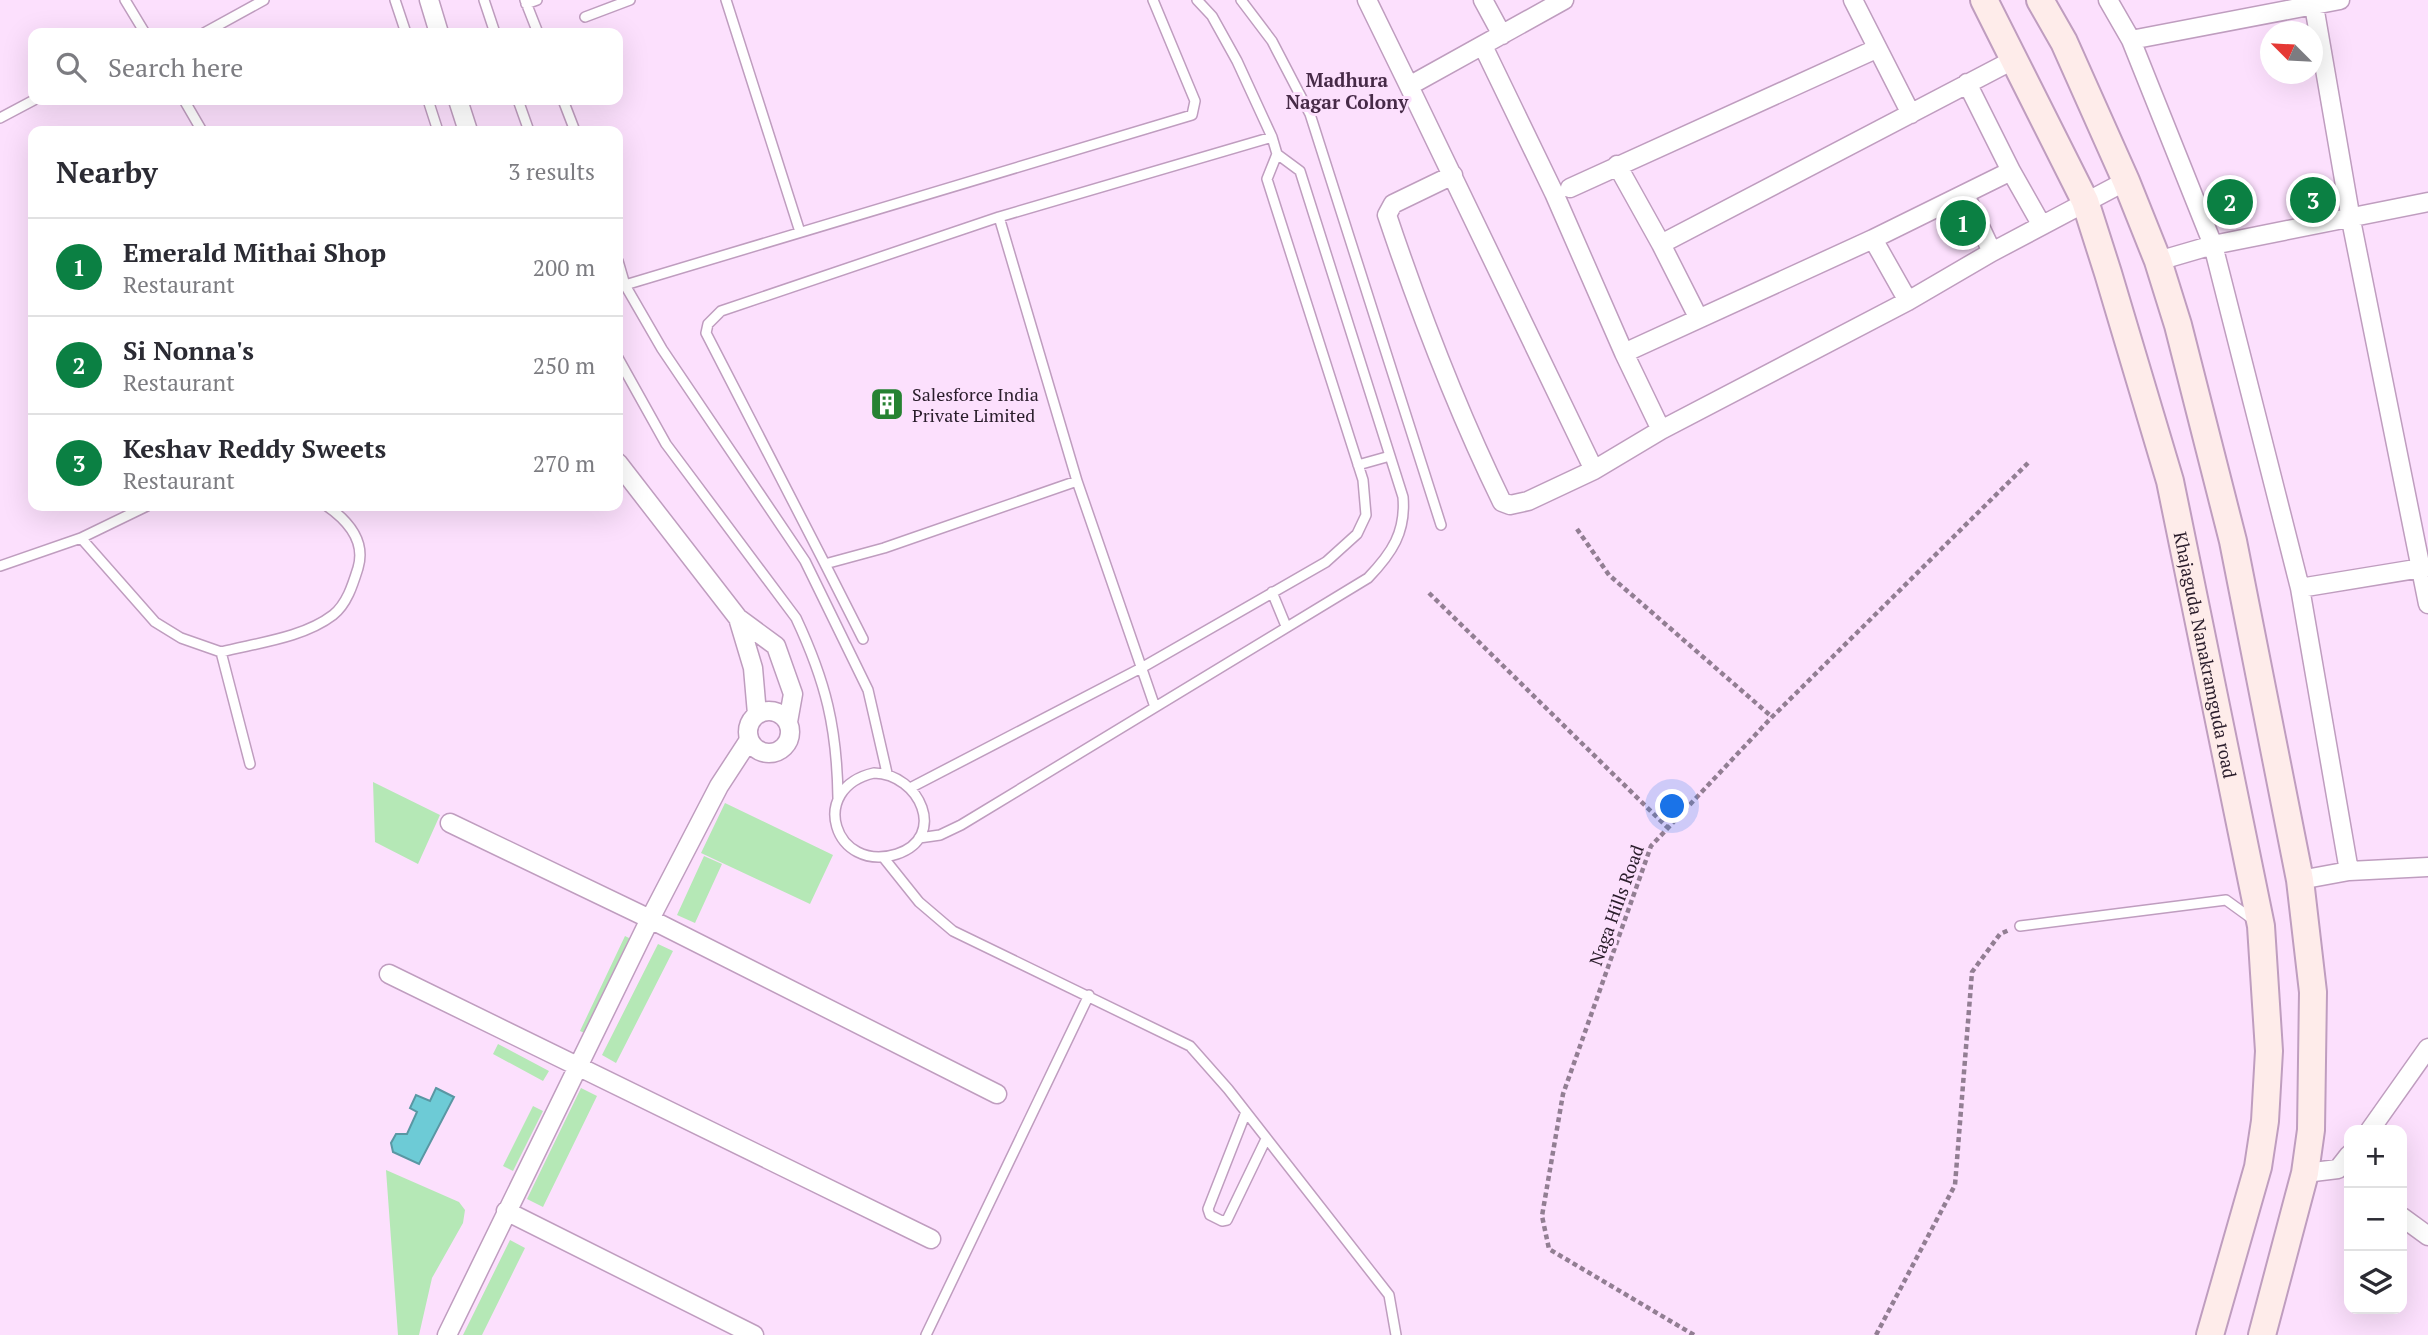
<!DOCTYPE html>
<html lang="en">
<head>
<meta charset="utf-8">
<style>
  :root { --surface:#fff; --page:#f7f7f7; --text:#2b2b33; --muted:#7c7c81; --line:#e1e1e2; --accent:#0b8043 }
  body { margin:0; font-family:"PT Serif",serif; background:var(--page); color:var(--text) }
  .controls { position:absolute; right:21px; bottom:21px; display:grid; overflow:hidden; border-radius:14px; box-shadow:0 7px 28px #0002 }
  .controls button { width:63px; height:63px; display:grid; place-items:center; padding:0; border:0; border-bottom:2px solid var(--line); background:var(--surface); color:var(--text); font:35px sans-serif }
  .compass { position:absolute; left:2260px; top:21px; width:63px; height:63px; border-radius:50%; background:var(--surface); box-shadow:0 7px 28px #0002; rotate:294deg }
  .you { position:absolute; left:1673px; top:807px; width:24px; height:24px; margin:-18px; border:5px solid #fff; border-radius:50%; background:#1a73e8; box-shadow:0 0 0 10px #1a73e833 }
  .badge { display:grid; place-items:center; width:46px; height:46px; border-radius:50%; background:var(--accent); color:#fff; font-size:23px; font-weight:700 }
  .pin { position:absolute; translate:-50% -50%; border:4px solid #fff; box-shadow:0 2px 7px #0006 }
  .list { margin:0; padding:0; list-style:none }
  h2 { display:flex; justify-content:space-between; align-items:center; height:91px; margin:0; padding:0 28px; font-size:30px }
  h2 small { font-size:23px; font-weight:400; color:var(--muted) }
  .list li { display:grid; grid-template-columns:46px 1fr auto; gap:21px; align-items:center; box-sizing:border-box; height:98px; padding:0 28px; border-top:2px solid var(--line) }
  .list b { display:block; font-size:26px; white-space:nowrap }
  .list p { margin:0; font-size:23px; white-space:nowrap; color:var(--muted) }
  .list em { font-size:23px; font-style:normal; color:var(--muted) }
  .icon { flex:none; width:38px; height:38px; fill:none; stroke:currentColor; stroke-width:2; stroke-linecap:round; stroke-linejoin:round }
  .map { position:relative; flex:none; width:2428px; height:1335px; overflow:hidden }
  .search { position:absolute; background:var(--surface); box-shadow:0 7px 28px #0002; left:28px; top:28px; width:595px; height:77px; display:flex; align-items:center; gap:18px; box-sizing:border-box; padding:0 24px; border-radius:14px; color:var(--muted); font-size:26px }
  .panel { position:absolute; background:var(--surface); box-shadow:0 7px 28px #0002; left:28px; top:126px; width:595px; height:385px; border-radius:14px }
  .map>svg:first-child { display:block }
</style>
</head>
<body>
<div class="map">
<svg width="2428" height="1335" viewBox="0 0 2428 1335">
  <rect width="100%" height="100%" fill="#fce0fd"/>
  <path fill="#b5e8b6" d="M 373,782 L 440,815 L 418,864 L 375,842 Z
    M 725,803 L 833,855 L 810,904 L 701,853 Z
    M 704,856 L 722,864 L 695,923 L 677,915 Z
    M 625,936 L 633,940 L 589,1035 L 580,1031 Z
    M 658,944 L 673,951 L 616,1063 L 602,1055 Z
    M 498,1044 L 549,1071 L 543,1081 L 493,1054 Z
    M 581,1088 L 597,1096 L 543,1207 L 527,1199 Z
    M 533,1106 L 543,1111 L 513,1171 L 503,1166 Z
    M 386,1170 L 459,1202 L 465,1210 L 463,1223 L 432,1278 L 419,1335 L 398,1335 Z
    M 510,1240 L 525,1248 L 482,1335 L 463,1335 Z"/>
  <path fill="#6dcbd6" stroke="#5997a3" stroke-width="2" d="M 436,1088 L 454,1097 L 419,1164 L 393,1152 L 391,1143 L 396,1134 L 407,1134 L 417,1112 L 410,1108 L 416,1095 L 430,1101 Z"/>
  <g fill="none" stroke-linecap="round" stroke-linejoin="round">
    <g stroke="#bf9dbf" stroke-width="12">
      <path id="service" d="M 125,0 L 145,33
        M 395,0 L 406,33
        M 484,0 L 495,33
        M 525,0 L 538,33
        M 726,0 L 800,232
        M 1241,0 L 1272,41 L 1310,114 L 1441,525
        M 526,4 L 537,0
        M 585,17 L 630,0
        M 204,33 L 264,0
        M 184,100 L 202,131
        M 428,100 L 438,131
        M 518,100 L 529,131
        M 563,100 L 575,131
        M 0,118 L 34,100
        M 999,217 L 1077,481 L 1155,707
        M 618,261 L 625,285 L 662,349 L 805,561 L 868,690 L 887,773
        M 625,285 L 1192,115 L 1195,101 L 1153,0
        M 618,358 L 666,444 L 796,618 C 826,682 837,728 838,798
        M 1358,465 L 1390,456
        M 1077,481 L 884,548 L 825,564 L 706,333 L 708,324 L 721,311 L 999,217 L 1272,137
        M 81,538 L 155,622 L 181,638 L 221,652 L 250,764
        M 825,564 L 863,639
        M 0,566 L 81,538 L 147,506
        M 1272,592 L 1286,626
        M 221,652 C 256,643 303,638 333,615 C 347,604 353,584 358,568 C 366,541 347,520 327,506
        M 874,773 C 920,774 948,837 897,854 C 834,874 807,788 874,773 Z
        M 912,787 L 1143,667 L 1326,562 L 1357,534 L 1366,515 L 1363,480 L 1267,179 L 1277,154 L 1272,137 L 1237,61 L 1212,16 L 1197,0
        M 919,838 L 940,835 L 961,825 L 1368,578 C 1392,553 1406,532 1403,497 L 1300,171 L 1277,154
        M 883,857 L 919,902 L 953,931 L 1190,1046 L 1228,1089 L 1389,1295 L 1396,1335
        M 2020,926 L 2226,900 L 2255,921
        M 1246,1112 L 1208,1209 L 1210,1215 L 1222,1221 L 1227,1220 L 1266,1139
        M 926,1335 L 1089,995"/>
    </g>
    <g stroke="#bf9dbf" stroke-width="21">
      <path id="minor" d="M 429,0 L 439,33
        M 1367,0 L 1409,86
        M 1483,0 L 1502,35
        M 1564,0 L 1409,86 L 1594,470
        M 1853,0 L 1911,114
        M 2108,0 L 2131,40 L 2213,245 L 2300,588 L 2349,871
        M 2313,0 L 2351,220 L 2428,604
        M 2131,40 L 2340,0
        M 1483,46 L 1554,193 L 1624,353
        M 458,100 L 468,131
        M 1617,165 L 1661,244
        M 2011,171 L 2041,224
        M 1453,175 L 1393,204 L 1387,215 C 1420,313 1456,408 1502,502 L 1510,505 L 1528,501 L 1594,470 L 1661,430 L 1908,301 L 1992,252 L 2126,181
        M 1570,188 L 1876,49
        M 1965,195 L 1992,252
        M 1873,239 L 1908,301
        M 2158,261 L 2213,245 L 2428,202
        M 1698,317 L 1661,244 L 2015,59
        M 1661,430 L 1624,353 L 1873,239 L 2011,171 L 1967,83
        M 618,463 L 738,618 L 776,646 L 793,694 L 788,722
        M 2300,588 L 2428,567
        M 738,618 L 753,668 L 757,714
        M748 732a21 21 0 1 1 42 0a21 21 0 1 1-42 0Z
        M 450,823 L 650,919 L 997,1094
        M 2300,880 L 2349,871 L 2428,867
        M 389,974 L 931,1239
        M 2370,1130 L 2428,1048
        M 2305,1173 L 2338,1169 L 2349,1155
        M 506,1211 L 754,1335
        M 2402,1217 L 2428,1236
        M 447,1335 L 650,919 L 719,786 L 749,740"/>
    </g>
    <g stroke="#bf9dbf" stroke-width="30">
      <g id="secondary">
        <path id="s1" d="M 1984,0 L 2085,201 L 2108,273 L 2170,481 L 2261,926 L 2269,1051 L 2265,1121 L 2258,1167 L 2210,1335"/>
        <path d="M 2040,0 L 2064,42 L 2126,181 L 2158,261 L 2178,325 L 2233,541 L 2300,880 L 2313,992 L 2311,1130 L 2305,1173 L 2262,1335"/>
      </g>
    </g>
    <path stroke="#927e93" stroke-width="4.5" stroke-dasharray="5 3.5" stroke-linecap="butt" d="M 1577,529 L 1609,575 L 1772,717
      M 1429,593 L 1667,827
      M 1694,1335 L 1549,1249 L 1542,1216 L 1563,1094 L 1651,846 L 1772,717 L 2028,463
      M 1876,1335 L 1955,1185 L 1972,972 L 2000,934 L 2009,930"/>
    <use href="#service" stroke="#fff" stroke-width="9"/>
    <use href="#minor" stroke="#fff" stroke-width="18"/>
    <use href="#secondary" stroke="#feecea" stroke-width="26"/>
  </g>
  <defs>
    <g id="building-square" transform="scale(1.75)"><rect x="-9" y="-9" width="18" height="18" rx="4" fill="#268232" stroke="#fce0fd"/><path d="M-4-6H4V6H1V3H-1V6H-4ZM-2.5-4.3h1.7v1.8h-1.7ZM.8-4.3h1.7v1.8H.8ZM-2.5-1h1.7V.8h-1.7ZM.8-1h1.7V.8H.8Z" fill="#fff"/></g>
  </defs>
  <g fill-rule="evenodd">
    <use href="#building-square" x="887" y="404"/>
  </g>
  <g text-anchor="middle" dominant-baseline="central" stroke-width="6" stroke-linejoin="round" paint-order="stroke">
    <g font-size="18" fill="#2a1d2b" stroke="#fce0fd" text-anchor="start">
      <text x="912" y="394">Salesforce India<tspan x="912" dy="21">Private Limited</tspan></text>
    </g>
    <g font-size="18" fill="#2a1d2b" stroke="#fce0fd">
      <text stroke="none"><textPath href="#s1" startOffset="695">Khajaguda Nanakramguda road</textPath></text>
      <text transform="translate(1616 905) rotate(-70)">Naga Hills Road</text>
    </g>
    <g font-size="19" font-weight="bold" fill="#462a47" stroke="#fce0fd">
      <text x="1347" y="79">Madhura<tspan x="1347" dy="22">Nagar Colony</tspan></text>
    </g>
  </g>
</svg>
<div class="controls">
<button>+</button>
<button>−</button>
<button><svg class="icon" aria-label="layers" viewBox="0 0 24 24"><path d="M12 4l9 5-9 5-9-5zM3 14l9 5 9-5"/></svg></button>
</div>
<svg class="compass" viewBox="-18 -18 36 36"><path d="M0-13l5 13h-10z" fill="#e53935"/><path d="M0 13l5-13h-10z" fill="#7c7c81"/></svg>
<div class="you"></div>
<div class="pin badge" style="left:1963px;top:223px">1</div>
<div class="pin badge" style="left:2230px;top:202px">2</div>
<div class="pin badge" style="left:2313px;top:200px">3</div>
<div class="search"><svg class="icon" aria-label="search" viewBox="0 0 24 24"><circle cx="10" cy="10" r="6"/><path d="M15 15l6 6"/></svg>Search here</div>
<section class="panel">
<h2>Nearby<small>3 results</small></h2>
<ul class="list">
<li><span class="badge">1</span><div><b>Emerald Mithai Shop</b><p>Restaurant</p></div><em>200 m</em></li>
<li><span class="badge">2</span><div><b>Si Nonna's</b><p>Restaurant</p></div><em>250 m</em></li>
<li><span class="badge">3</span><div><b>Keshav Reddy Sweets</b><p>Restaurant</p></div><em>270 m</em></li>
</ul>
</section>
</div>
</body>
</html>
